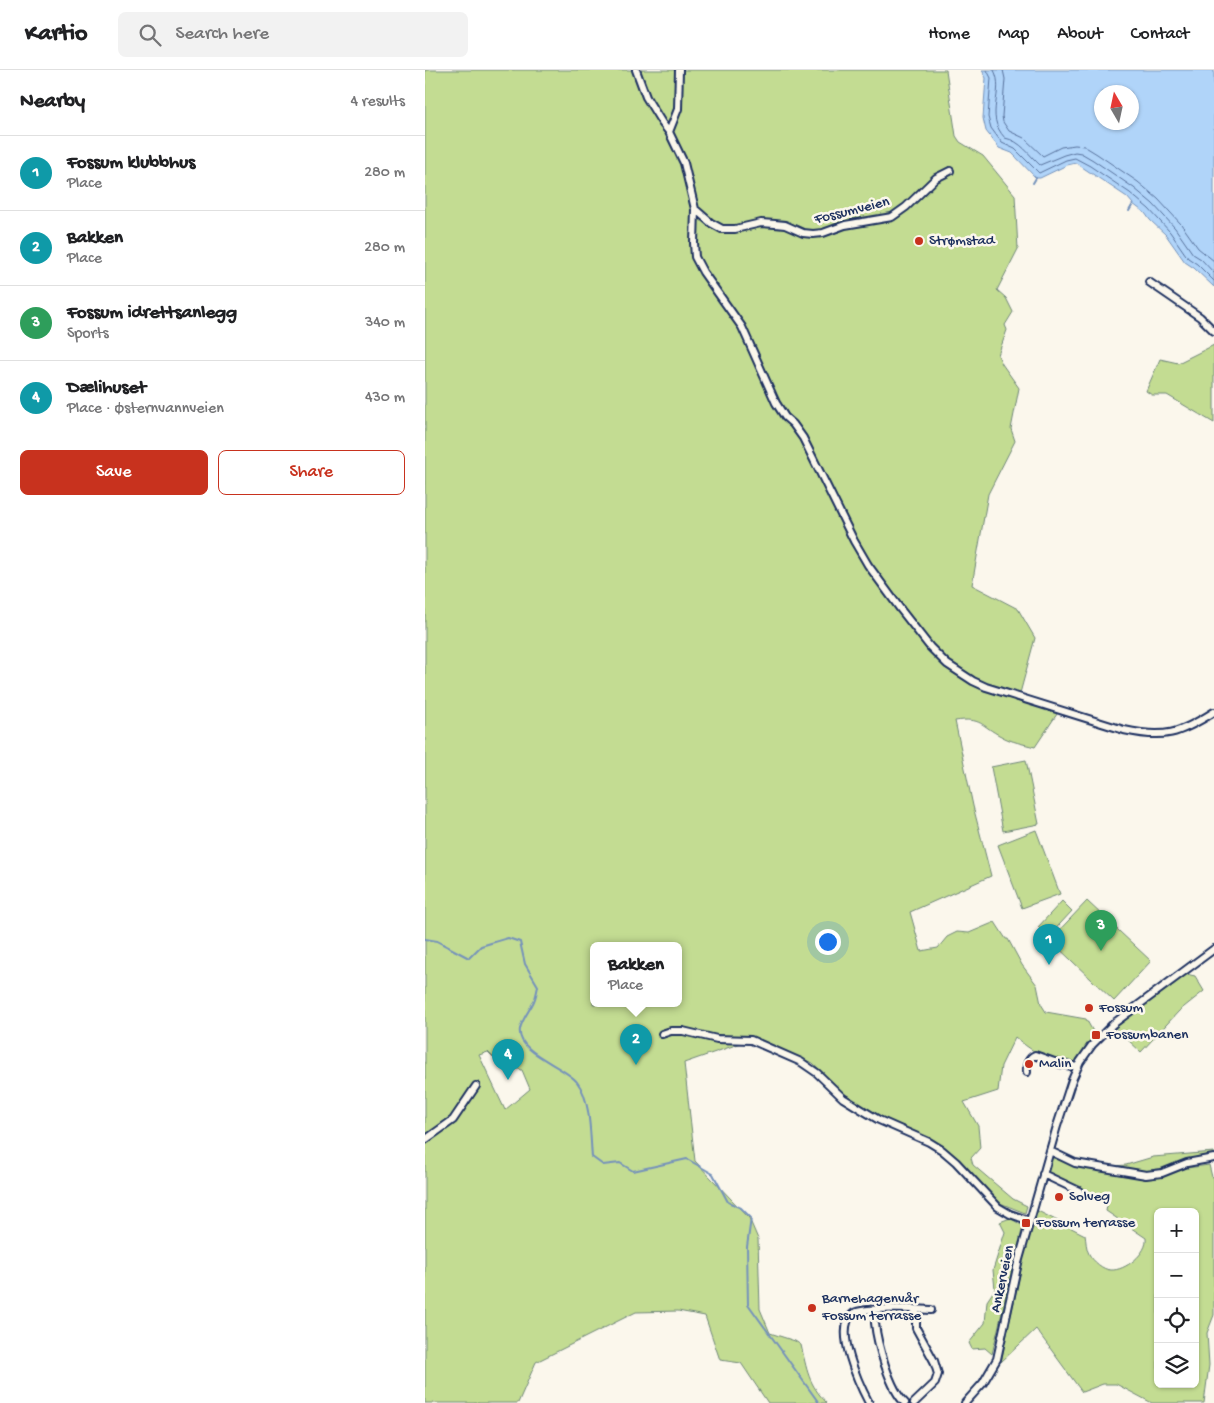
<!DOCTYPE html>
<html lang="en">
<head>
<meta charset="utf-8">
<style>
  :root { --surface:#fff; --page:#f2f2f2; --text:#202124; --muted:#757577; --line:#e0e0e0; --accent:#c8321e }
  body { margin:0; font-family:"Gochi Hand",sans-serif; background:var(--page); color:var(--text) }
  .controls { position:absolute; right:15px; bottom:15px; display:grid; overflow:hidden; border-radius:8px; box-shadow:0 1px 4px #0004 }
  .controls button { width:45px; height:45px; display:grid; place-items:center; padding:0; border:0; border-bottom:1px solid var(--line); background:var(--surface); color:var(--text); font:25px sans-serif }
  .compass { position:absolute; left:669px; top:15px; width:45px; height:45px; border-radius:50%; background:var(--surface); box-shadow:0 1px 4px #0004; rotate:351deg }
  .you { position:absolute; left:402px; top:871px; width:18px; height:18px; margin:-12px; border:4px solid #fff; border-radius:50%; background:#1a73e8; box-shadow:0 0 0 8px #1a73e833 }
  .badge { display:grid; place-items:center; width:32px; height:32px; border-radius:50%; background:var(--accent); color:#fff; font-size:16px; font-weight:700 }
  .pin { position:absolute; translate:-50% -41px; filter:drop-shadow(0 1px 2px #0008) }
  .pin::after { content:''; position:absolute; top:26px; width:18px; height:15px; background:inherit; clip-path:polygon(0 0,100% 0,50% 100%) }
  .popup { position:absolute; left:165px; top:872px; width:92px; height:65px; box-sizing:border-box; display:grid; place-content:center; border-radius:8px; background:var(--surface); filter:drop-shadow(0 1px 4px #0005); font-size:16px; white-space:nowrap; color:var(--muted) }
  .popup b { font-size:19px; color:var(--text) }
  .popup::after { content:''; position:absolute; left:50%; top:100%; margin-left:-10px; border:10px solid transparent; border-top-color:var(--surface) }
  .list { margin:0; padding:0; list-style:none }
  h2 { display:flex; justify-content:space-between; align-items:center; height:65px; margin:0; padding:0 20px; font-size:21px }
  h2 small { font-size:16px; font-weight:400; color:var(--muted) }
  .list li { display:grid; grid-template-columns:32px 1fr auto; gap:15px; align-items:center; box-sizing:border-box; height:75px; padding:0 20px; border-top:1px solid var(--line) }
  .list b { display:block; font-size:19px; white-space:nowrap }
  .list p { margin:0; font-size:16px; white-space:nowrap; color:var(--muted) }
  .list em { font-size:16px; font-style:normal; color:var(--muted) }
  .actions { display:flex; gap:10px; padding:15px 20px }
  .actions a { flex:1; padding:11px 0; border:1px solid var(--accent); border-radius:8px; text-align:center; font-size:18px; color:var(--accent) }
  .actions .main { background:var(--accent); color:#fff }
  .icon { flex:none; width:28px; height:28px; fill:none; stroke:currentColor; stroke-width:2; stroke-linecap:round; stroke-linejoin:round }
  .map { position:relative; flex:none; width:789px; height:1333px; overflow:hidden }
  header { display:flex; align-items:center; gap:30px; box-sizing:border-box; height:70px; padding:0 25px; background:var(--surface); border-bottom:1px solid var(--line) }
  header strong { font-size:24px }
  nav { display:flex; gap:28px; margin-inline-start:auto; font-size:18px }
  .search { width:350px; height:45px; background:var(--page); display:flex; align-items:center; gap:12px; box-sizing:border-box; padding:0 18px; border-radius:8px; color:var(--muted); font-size:19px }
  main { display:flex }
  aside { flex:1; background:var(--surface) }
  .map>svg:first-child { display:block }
</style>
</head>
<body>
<header>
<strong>Kartio</strong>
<div class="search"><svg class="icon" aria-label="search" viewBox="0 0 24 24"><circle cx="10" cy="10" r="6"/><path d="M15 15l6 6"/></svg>Search here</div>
<nav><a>Home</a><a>Map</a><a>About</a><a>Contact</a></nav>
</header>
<main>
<aside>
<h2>Nearby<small>4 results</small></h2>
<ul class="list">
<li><span class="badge" style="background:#0f9aa8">1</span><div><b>Fossum klubbhus</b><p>Place</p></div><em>280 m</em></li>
<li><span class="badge" style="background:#0f9aa8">2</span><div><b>Bakken</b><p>Place</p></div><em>280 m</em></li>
<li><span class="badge" style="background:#2e9e5b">3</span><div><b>Fossum idrettsanlegg</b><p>Sports</p></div><em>340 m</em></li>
<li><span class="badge" style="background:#0f9aa8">4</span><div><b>Dælihuset</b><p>Place · Østernvannveien</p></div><em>430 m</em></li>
</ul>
<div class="actions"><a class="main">Save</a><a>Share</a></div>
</aside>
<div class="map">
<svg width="789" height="1333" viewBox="0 0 789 1333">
  <rect width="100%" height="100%" fill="#fbf7ec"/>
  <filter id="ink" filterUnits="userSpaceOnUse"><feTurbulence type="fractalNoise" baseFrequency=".02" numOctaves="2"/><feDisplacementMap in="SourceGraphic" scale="10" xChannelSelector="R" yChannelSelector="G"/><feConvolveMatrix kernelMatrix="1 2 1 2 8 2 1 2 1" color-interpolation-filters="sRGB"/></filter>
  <g filter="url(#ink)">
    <path fill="#c3dc92" stroke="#6f8678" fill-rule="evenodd" d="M 0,0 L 521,0 L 531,66 L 535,72 L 558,86 L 590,125 L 593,179 L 572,220 L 581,228 L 588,242 L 580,255 L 582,260 L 573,285 L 577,294 L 594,318 L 586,359 L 590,371 L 563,424 L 547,515 L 593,539 L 610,568 L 594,627 L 634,641 L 610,677 C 599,674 586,672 576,666 C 556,656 557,647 530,651 L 548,736 L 566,806 L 485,842 L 496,881 L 513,878 L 522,867 L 532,862 L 544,863 L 570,852 L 581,869 L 583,869 L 597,895 L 612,915 L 616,934 L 621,942 L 661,949 L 670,965 L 650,994 C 624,991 610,984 590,967 L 576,996 L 573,1021 L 539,1032 L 553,1056 L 555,1078 L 546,1088 L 548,1095 L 588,1129 L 602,1136 L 600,1143 L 575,1133 L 525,1081 L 494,1063 L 461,1053 L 434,1038 L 388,993 L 325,970 L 259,993 L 270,1091 L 324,1148 L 333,1169 L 335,1239 L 345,1263 L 370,1271 L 376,1275 C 382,1300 383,1314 402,1333 L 343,1333 L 316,1293 L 295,1290 L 280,1246 L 253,1241 L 211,1242 L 111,1292 L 93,1333 L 0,1333 ZM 168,876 L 254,876 L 254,934 L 168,934 ZM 63,982 L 75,994 L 97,1000 L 105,1019 L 80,1040 L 54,985 Z
      M 789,275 L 789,353 L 742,325 L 727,325 L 721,321 L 735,289 L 753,293 Z
      M 601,690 L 614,754 L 578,761 L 566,697 Z
      M 611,760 L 635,824 L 597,838 L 573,775 Z
      M 637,831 L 647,841 L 623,867 L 613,857 Z
      M 662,831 L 726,891 L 689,931 L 625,870 Z
      M 761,904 L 770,906 L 779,921 L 754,941 L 716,982 L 690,958 Z
      M 789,1082 L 789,1084 L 760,1092 L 735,1101 L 721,1103 L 677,1097 L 701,1095 L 728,1087 Z
      M 627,1087 L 649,1096 L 720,1109 L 736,1106 L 762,1098 L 784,1095 L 787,1107 L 789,1106 L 789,1245 L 782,1263 L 784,1295 L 779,1333 L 727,1333 L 691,1314 L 678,1314 L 657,1322 L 611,1259 L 576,1292 L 609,1139 L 660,1165 C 661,1170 661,1179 664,1184 C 668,1191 678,1200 686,1200 C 700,1201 723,1183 721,1168 L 681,1141 L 683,1131 L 620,1103 ZM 733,1142 L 770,1142 L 770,1314 L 733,1314 Z
      M 585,1148 L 598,1156 L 567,1284 L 560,1278 L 547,1279 L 544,1273 L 560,1253 L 562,1231 L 570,1219 L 568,1200 L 580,1162 L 575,1152 Z"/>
    <path fill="#b0d4f9" stroke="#7492bb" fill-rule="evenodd" d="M 557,0 L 789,0 L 789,217 L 769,198 L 760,192 L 741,165 L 725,150 L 720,143 L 708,134 L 702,127 L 651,93 L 642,95 L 615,108 L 611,108 L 587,83 L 574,78 L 561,61 L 558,48 L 561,8 ZM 676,22 L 706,22 L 706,52 L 676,52 Z"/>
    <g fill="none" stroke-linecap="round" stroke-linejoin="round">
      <path stroke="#57719c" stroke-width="1" d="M 562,0 L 566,8 L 563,47 L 566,58 L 577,73 L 590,79 L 614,103 L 641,90 L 650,88 L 665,96 L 705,123 L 724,139 L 745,162 L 763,188 L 772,194 L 789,211
        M 569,0 C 581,23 558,44 580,68 C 596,71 604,85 615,95 L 639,85 L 650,82 L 656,83 L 668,90 L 709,118 L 728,134 L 750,158 L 768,184 L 776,189 L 789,203
        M 578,0 L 580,9 L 577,46 L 578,52 L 584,61 L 599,68 L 618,86 L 636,77 L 650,75 L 659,76 L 672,84 L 713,112 L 733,129 L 756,154 L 773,178 L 789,191"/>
      <path stroke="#7492bb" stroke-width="2" d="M 608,113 L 611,108
        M 704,141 L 708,134
        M 0,869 L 12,871 L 44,888 L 56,876 L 83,868 L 95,872 L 100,894 L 113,916 C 112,921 111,927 109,931 C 105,940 97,949 95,959 C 91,983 140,996 152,1012 C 166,1030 165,1065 167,1087 L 178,1095 L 195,1093 L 208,1101 L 262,1089 L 288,1104 L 303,1132 L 316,1138 L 326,1148 L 322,1177 L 323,1234 L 394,1333"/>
      <g stroke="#1b2f5e" stroke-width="10">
        <path id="street" d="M 211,0 L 221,27 L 237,53 L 244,62 L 259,93 L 270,139 L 269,173 L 270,187 L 278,202 L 317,257 L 351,333 L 360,347 L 368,354 L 378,368 L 429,471 L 443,495 L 476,540 L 505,577 L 522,594 L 548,611 L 561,617 L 699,660 C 740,669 754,664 789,642
          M 244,62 L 253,39 L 254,0
          M 270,139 L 286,153 L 297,159 L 310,159 L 336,153 L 350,154 L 360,155 L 378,163 L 388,164 L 398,163 L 420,155 L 467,147 L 481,137 L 511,108 L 525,101
          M 724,212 L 775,247 L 789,261
          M 237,964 L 246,961 L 258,961 L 292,969 L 326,970 L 376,992 L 392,1003 L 418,1028 L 439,1041 L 454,1050 L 504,1072 L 517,1080 L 531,1092 L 573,1137 L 585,1144 L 605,1151
          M 602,1002 C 601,996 603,988 610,985 L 635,994 L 653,997
          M 0,1070 L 28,1050 L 51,1016
          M 625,1081 L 650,1093 L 721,1105 L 737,1103 L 762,1093 L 789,1088
          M 618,1104 L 654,1121
          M 450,1253 C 452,1273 465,1320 480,1333
          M 444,1333 C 435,1316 407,1257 429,1243 C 439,1237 491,1239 506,1240
          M 489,1333 L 510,1313 L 513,1304 L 509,1291 L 491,1258 L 491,1240
          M 540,1333 L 558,1313 L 572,1289 L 593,1193 L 632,1056 L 647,1010 L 655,992 L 667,975 L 688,954 L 789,879"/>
      </g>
      <use href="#street" stroke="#fbf7ec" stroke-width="6"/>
    </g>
  </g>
  <g fill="#c8321e" stroke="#fbf7ec" stroke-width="2">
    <circle cx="494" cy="171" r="5"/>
    <circle cx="664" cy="938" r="5"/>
    <rect x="666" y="960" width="10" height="10" rx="2.5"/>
    <circle cx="604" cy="994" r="5"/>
    <circle cx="634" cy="1127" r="5"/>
    <rect x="596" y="1148" width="10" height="10" rx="2.5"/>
    <circle cx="387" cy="1238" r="5"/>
  </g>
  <g text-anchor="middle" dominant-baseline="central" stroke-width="5" stroke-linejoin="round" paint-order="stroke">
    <g font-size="15" fill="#1b2f5e" stroke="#fbf7ec">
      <text transform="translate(427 141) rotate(-14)">Fossumveien</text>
      <text transform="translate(578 1209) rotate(-78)">Ankerveien</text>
    </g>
    <g font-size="15" fill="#1b2f5e" stroke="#fbf7ec" text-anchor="start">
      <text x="504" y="171">Strømstad</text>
      <text x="674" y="938">Fossum</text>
      <text x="681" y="965">Fossumbanen</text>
      <text x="614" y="994">Malin</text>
      <text x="644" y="1127">Solveg</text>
      <text x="611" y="1153">Fossum terrasse</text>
      <text x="397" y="1229">Barnehagenvår<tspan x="397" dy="17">Fossum terrasse</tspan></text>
    </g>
  </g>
</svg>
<div class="controls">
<button>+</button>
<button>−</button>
<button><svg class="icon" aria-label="locate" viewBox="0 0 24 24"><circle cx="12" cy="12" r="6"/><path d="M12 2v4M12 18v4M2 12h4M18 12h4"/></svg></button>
<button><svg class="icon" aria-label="layers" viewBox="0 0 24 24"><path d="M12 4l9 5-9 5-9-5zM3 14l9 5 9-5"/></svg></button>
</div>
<svg class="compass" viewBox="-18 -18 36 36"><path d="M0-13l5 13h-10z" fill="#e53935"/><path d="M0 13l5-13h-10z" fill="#757577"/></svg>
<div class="you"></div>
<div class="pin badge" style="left:624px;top:895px;background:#0f9aa8">1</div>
<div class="pin badge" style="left:211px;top:995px;background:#0f9aa8">2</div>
<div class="popup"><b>Bakken</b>Place</div>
<div class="pin badge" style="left:676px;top:881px;background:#2e9e5b">3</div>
<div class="pin badge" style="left:83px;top:1010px;background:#0f9aa8">4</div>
</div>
</main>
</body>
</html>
